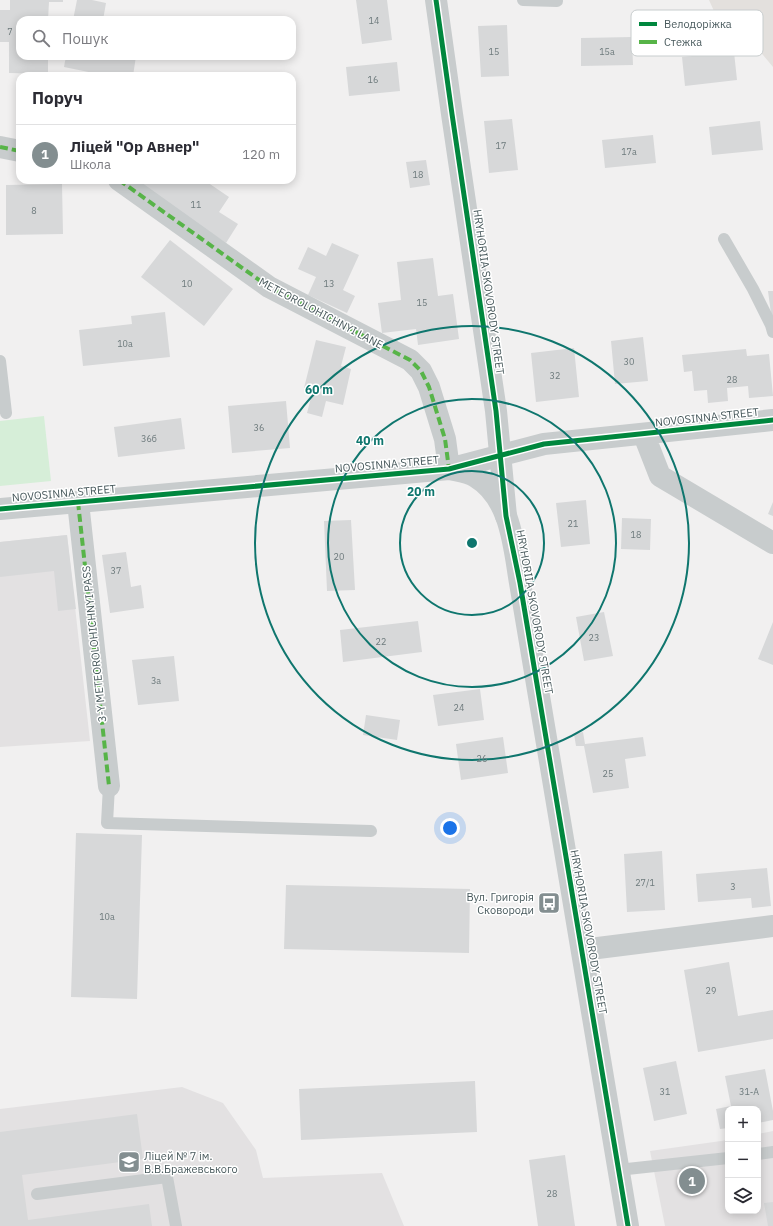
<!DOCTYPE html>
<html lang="uk">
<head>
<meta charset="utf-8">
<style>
  :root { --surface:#fff; --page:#f7f7f7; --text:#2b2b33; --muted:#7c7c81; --line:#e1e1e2; --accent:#838e90 }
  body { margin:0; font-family:"IBM Plex Sans",sans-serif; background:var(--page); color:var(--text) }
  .controls { position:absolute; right:12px; bottom:12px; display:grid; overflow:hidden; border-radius:8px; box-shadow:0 2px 10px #0003 }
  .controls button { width:36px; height:36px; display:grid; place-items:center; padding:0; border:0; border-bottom:1px solid var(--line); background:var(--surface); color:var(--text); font:20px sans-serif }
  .you { position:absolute; left:450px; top:828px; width:14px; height:14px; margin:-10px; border:3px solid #fff; border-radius:50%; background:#1a73e8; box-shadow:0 0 0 6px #1a73e833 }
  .badge { display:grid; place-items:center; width:26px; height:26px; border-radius:50%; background:var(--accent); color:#fff; font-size:13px; font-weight:700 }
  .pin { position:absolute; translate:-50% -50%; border:2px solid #fff; box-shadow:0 1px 4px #0006 }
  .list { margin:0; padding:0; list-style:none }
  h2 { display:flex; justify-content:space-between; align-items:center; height:52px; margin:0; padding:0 16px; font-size:17px }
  h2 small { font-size:13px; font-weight:400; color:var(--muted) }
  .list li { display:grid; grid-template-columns:26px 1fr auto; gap:12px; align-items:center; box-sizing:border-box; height:60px; padding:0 16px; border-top:1px solid var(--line) }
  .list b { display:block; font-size:15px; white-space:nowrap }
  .list p { margin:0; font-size:13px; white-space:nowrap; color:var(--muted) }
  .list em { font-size:13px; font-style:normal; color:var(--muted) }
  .icon { flex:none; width:22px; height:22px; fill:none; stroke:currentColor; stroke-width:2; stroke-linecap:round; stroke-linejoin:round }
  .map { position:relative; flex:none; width:773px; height:1226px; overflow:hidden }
  .search { position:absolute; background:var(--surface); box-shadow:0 2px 10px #0003; left:16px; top:16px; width:280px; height:44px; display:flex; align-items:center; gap:10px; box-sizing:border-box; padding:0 14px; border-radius:12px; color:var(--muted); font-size:15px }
  .panel { position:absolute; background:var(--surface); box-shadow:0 2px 10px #0003; left:16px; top:72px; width:280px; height:112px; border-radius:12px }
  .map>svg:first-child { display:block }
</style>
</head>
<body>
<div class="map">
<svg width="773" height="1226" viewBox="0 0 773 1226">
  <rect width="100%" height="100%" fill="#f1f0f0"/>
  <path fill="#e3e0dd" d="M 709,0 L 773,0 L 773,67 L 734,20 L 718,20 Z"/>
  <path fill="#e3e1e2" d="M 67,535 L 90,741 L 0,747 L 0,542 Z
    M 182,1087 L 223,1103 L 256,1150 L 263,1178 L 382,1173 L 404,1226 L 0,1226 L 0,1109 Z
    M 773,1131 L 773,1226 L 665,1226 L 650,1151 L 728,1140 L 728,1211 L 758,1211 L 758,1134 Z"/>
  <path fill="#d6eed8" d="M 44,416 L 51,481 L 0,486 L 0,421 Z"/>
  <path fill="#d7d8d9" d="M 10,0 L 63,0 L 63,2 L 49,2 L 48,20 L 20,20 L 20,56 L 48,56 L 48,74 L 9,73 L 9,42 L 0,42 L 0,10 L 10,10 Z
    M 77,0 L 92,0 L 106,3 L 103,20 L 73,20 Z
    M 356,0 L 387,0 L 392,40 L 362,44 Z
    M 507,25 L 509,76 L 481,77 L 478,26 Z
    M 632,37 L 633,65 L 581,66 L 581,38 Z
    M 734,52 L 737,80 L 685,86 L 682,57 Z
    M 66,56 L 136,56 L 133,76 L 108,76 L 64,67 Z
    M 397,62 L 400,91 L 349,96 L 346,67 Z
    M 512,119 L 518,170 L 489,173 L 484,121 Z
    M 760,121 L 763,150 L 712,155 L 709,127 Z
    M 653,135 L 656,163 L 605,168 L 602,140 Z
    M 426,160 L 430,185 L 410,188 L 406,162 Z
    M 142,180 L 204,180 L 229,197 L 219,212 L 238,224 L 226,243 L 139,185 Z
    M 62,184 L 63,234 L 6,235 L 6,185 Z
    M 170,240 L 233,289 L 204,326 L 141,277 Z
    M 332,243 L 359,255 L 343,290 L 355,296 L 347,313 L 308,295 L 316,277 L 298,269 L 308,247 L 326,256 Z
    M 433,258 L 438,296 L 453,294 L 459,339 L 418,345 L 416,329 L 382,333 L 378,303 L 401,300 L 397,262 Z
    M 768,291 L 773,291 L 773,321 L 772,321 Z
    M 165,312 L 170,357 L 83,366 L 79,330 L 132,324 L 131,316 Z
    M 643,337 L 648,381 L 615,384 L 611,341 Z
    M 316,340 L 346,347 L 341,366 L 351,369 L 343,405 L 326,401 L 322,417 L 307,413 L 313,390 L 304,388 Z
    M 574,348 L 579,397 L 536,402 L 531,353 Z
    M 746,349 L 747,356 L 769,354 L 773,396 L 749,398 L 748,386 L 727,388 L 728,401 L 708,403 L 707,390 L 694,391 L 692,371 L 684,372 L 682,355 Z
    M 286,401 L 290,448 L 232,453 L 228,406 Z
    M 181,418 L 185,449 L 118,457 L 114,427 Z
    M 586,500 L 590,544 L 561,547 L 556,503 Z
    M 773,502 L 773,516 L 768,514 Z
    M 622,518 L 651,519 L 650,550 L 621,549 Z
    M 351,520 L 355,590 L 327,591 L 324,521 Z
    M 67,535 L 76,609 L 58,611 L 54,571 L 0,577 L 0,542 Z
    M 126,552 L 131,587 L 141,585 L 144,608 L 110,613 L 102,555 Z
    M 604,612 L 613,656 L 584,661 L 576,617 Z
    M 418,621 L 422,652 L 343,662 L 340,630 Z
    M 773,622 L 773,665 L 758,659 Z
    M 174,656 L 179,701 L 138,705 L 132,660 Z
    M 480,689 L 484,720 L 438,726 L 433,695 Z
    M 366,715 L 400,720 L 397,740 L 363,735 Z
    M 583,732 L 585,744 L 643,737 L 646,756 L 625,759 L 629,788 L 593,793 L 584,746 L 576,746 L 574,734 Z
    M 503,737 L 508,773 L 461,780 L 456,744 Z
    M 76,833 L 142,835 L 137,999 L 71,997 Z
    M 662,851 L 665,910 L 627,912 L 624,854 Z
    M 767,868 L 771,906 L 752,908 L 751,898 L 698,902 L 696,874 Z
    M 286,885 L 470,889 L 469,953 L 284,949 Z
    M 729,962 L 738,1016 L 773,1010 L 773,1039 L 698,1052 L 684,970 Z
    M 676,1061 L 687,1114 L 654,1121 L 643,1068 Z
    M 765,1069 L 773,1111 L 773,1120 L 758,1123 L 758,1109 L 728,1109 L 728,1128 L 720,1129 L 716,1109 L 731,1106 L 725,1076 Z
    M 475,1081 L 477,1132 L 301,1140 L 299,1089 Z
    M 137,1114 L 143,1159 L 22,1175 L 28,1220 L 149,1204 L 152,1226 L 0,1226 L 0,1132 Z
    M 565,1155 L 575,1226 L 538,1226 L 529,1160 Z
    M 773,1202 L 773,1226 L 768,1226 L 764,1203 Z"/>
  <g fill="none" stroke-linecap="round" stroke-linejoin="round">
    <path stroke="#c8cccd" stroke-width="12" d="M 523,0 L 557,1
      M 724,239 L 753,289 L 771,325 L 773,332
      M 0,361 L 6,413
      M 109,786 L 107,823 L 371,831
      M 758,1154 L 773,1152
      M 618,1170 L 728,1158
      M 37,1194 L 167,1177 L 176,1226"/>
    <path stroke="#c8cccd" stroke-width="22" d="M 436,0 L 452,114 L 496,411 L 506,516
      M 0,147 L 20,151
      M 119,180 L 269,287 L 410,360 L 421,371 L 429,387 L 445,439 L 449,469 L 544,444 L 773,420
      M 644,435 L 660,476 L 773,543
      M 78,502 L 109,786
      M 582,950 L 773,926"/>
    <path stroke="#c8cccd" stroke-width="22" d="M 0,509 L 449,469 C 458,471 469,472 476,477 C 511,498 514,547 520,583 L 628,1226"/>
    <path stroke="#57b448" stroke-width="4" stroke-dasharray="8 4" stroke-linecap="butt" d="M 0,147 L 20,151
      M 119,180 L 269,287 L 410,360 L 421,371 L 429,387 L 445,439 L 449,469
      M 78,502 L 109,786"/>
    <g stroke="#fff" stroke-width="8">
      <path id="cycleway" d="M 436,0 L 452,114 L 496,411 L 506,516 L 520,583 L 628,1226
        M 0,509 L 449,469 L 544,444 L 773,420"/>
    </g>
    <use href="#cycleway" stroke="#00873e" stroke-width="5"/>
  </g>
  <g fill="none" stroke="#0f766e" stroke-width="2">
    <circle cx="472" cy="543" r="72"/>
    <circle cx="472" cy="543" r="144"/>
    <circle cx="472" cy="543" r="217"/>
  </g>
  <defs>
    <g id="bus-square" transform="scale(1.15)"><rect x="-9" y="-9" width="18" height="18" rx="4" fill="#838e90" stroke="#fff"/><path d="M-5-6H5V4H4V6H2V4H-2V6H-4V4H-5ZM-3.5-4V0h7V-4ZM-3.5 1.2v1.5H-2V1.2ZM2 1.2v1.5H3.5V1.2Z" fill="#fff"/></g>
    <g id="school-square" transform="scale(1.15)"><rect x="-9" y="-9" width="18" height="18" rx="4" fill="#838e90" stroke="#fff"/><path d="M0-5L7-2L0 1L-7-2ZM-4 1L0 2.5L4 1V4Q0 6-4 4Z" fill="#fff"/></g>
  </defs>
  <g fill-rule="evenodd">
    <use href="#bus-square" x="549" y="903"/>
    <use href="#school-square" x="129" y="1162"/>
  </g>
  <g text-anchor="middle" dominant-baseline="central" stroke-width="3" stroke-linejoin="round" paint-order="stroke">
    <g font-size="9" fill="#6d7a7c">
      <text x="374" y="20">14</text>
      <text x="10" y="31">7</text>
      <text x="494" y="51">15</text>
      <text x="607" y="51">15а</text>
      <text x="373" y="79">16</text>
      <text x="501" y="145">17</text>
      <text x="629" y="151">17а</text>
      <text x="418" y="174">18</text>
      <text x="196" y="204">11</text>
      <text x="34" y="210">8</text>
      <text x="187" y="283">10</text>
      <text x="329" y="283">13</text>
      <text x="422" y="302">15</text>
      <text x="125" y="343">10а</text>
      <text x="629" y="361">30</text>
      <text x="555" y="375">32</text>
      <text x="732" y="379">28</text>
      <text x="259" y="427">36</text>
      <text x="149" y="438">36б</text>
      <text x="573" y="523">21</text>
      <text x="636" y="534">18</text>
      <text x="339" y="556">20</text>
      <text x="116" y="570">37</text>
      <text x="594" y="637">23</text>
      <text x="381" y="641">22</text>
      <text x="156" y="680">3а</text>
      <text x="459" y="707">24</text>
      <text x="482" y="758">26</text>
      <text x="608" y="773">25</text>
      <text x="645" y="882">27/1</text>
      <text x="733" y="886">3</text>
      <text x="107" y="916">10а</text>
      <text x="711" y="990">29</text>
      <text x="665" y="1091">31</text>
      <text x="749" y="1091">31-А</text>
      <text x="552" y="1193">28</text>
    </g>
    <g font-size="11" fill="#48595c" stroke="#fff">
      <text transform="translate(489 292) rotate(82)">HRYHORIIA SKOVORODY STREET</text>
      <text transform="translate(321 313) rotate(28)">METEOROLOHICHNYI LANE</text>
      <text transform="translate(707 417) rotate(-6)">NOVOSINNA STREET</text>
      <text transform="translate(387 464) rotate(-5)">NOVOSINNA STREET</text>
      <text transform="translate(64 493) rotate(-5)">NOVOSINNA STREET</text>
      <text transform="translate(535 612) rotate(80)">HRYHORIIA SKOVORODY STREET</text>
      <text transform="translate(94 644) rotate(-96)">3-Y METEOROLOHICHNYI PASS</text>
      <text transform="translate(589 932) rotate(80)">HRYHORIIA SKOVORODY STREET</text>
    </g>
    <g font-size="11" fill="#48595c" stroke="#fff" text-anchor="end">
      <text x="534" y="897">Вул. Григорія<tspan x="534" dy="13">Сковороди</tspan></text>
      <text x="144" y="1156" text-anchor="start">Ліцей № 7 ім.<tspan x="144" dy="13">В.В.Бражевського</tspan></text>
    </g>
  </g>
  <rect x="631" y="10" width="132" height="46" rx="6" fill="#fff" stroke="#c8cdce" stroke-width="1"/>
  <rect x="639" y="22" width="18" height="4" fill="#00873e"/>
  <rect x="639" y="40" width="18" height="4" fill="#57b448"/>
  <g font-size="11" fill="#48595c">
    <text x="664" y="28">Велодоріжка</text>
    <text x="664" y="46">Стежка</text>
  </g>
  <circle cx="472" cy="543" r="6" fill="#0f766e" stroke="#fff" stroke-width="2"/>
  <g font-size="12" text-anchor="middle" font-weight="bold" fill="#0f766e" stroke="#fff" stroke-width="3" stroke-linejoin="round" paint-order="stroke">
    <text x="319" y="394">60 m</text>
    <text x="370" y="445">40 m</text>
    <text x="421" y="496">20 m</text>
  </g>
</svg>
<div class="controls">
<button>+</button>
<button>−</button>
<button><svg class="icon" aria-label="layers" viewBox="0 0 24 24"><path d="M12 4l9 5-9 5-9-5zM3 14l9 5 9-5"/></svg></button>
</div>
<div class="you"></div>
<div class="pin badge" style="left:692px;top:1181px">1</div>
<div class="search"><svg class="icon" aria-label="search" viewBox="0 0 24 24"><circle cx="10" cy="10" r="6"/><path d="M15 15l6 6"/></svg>Пошук</div>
<section class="panel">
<h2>Поруч<small></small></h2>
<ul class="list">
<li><span class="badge">1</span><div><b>Ліцей &quot;Ор Авнер&quot;</b><p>Школа</p></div><em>120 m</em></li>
</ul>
</section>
</div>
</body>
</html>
